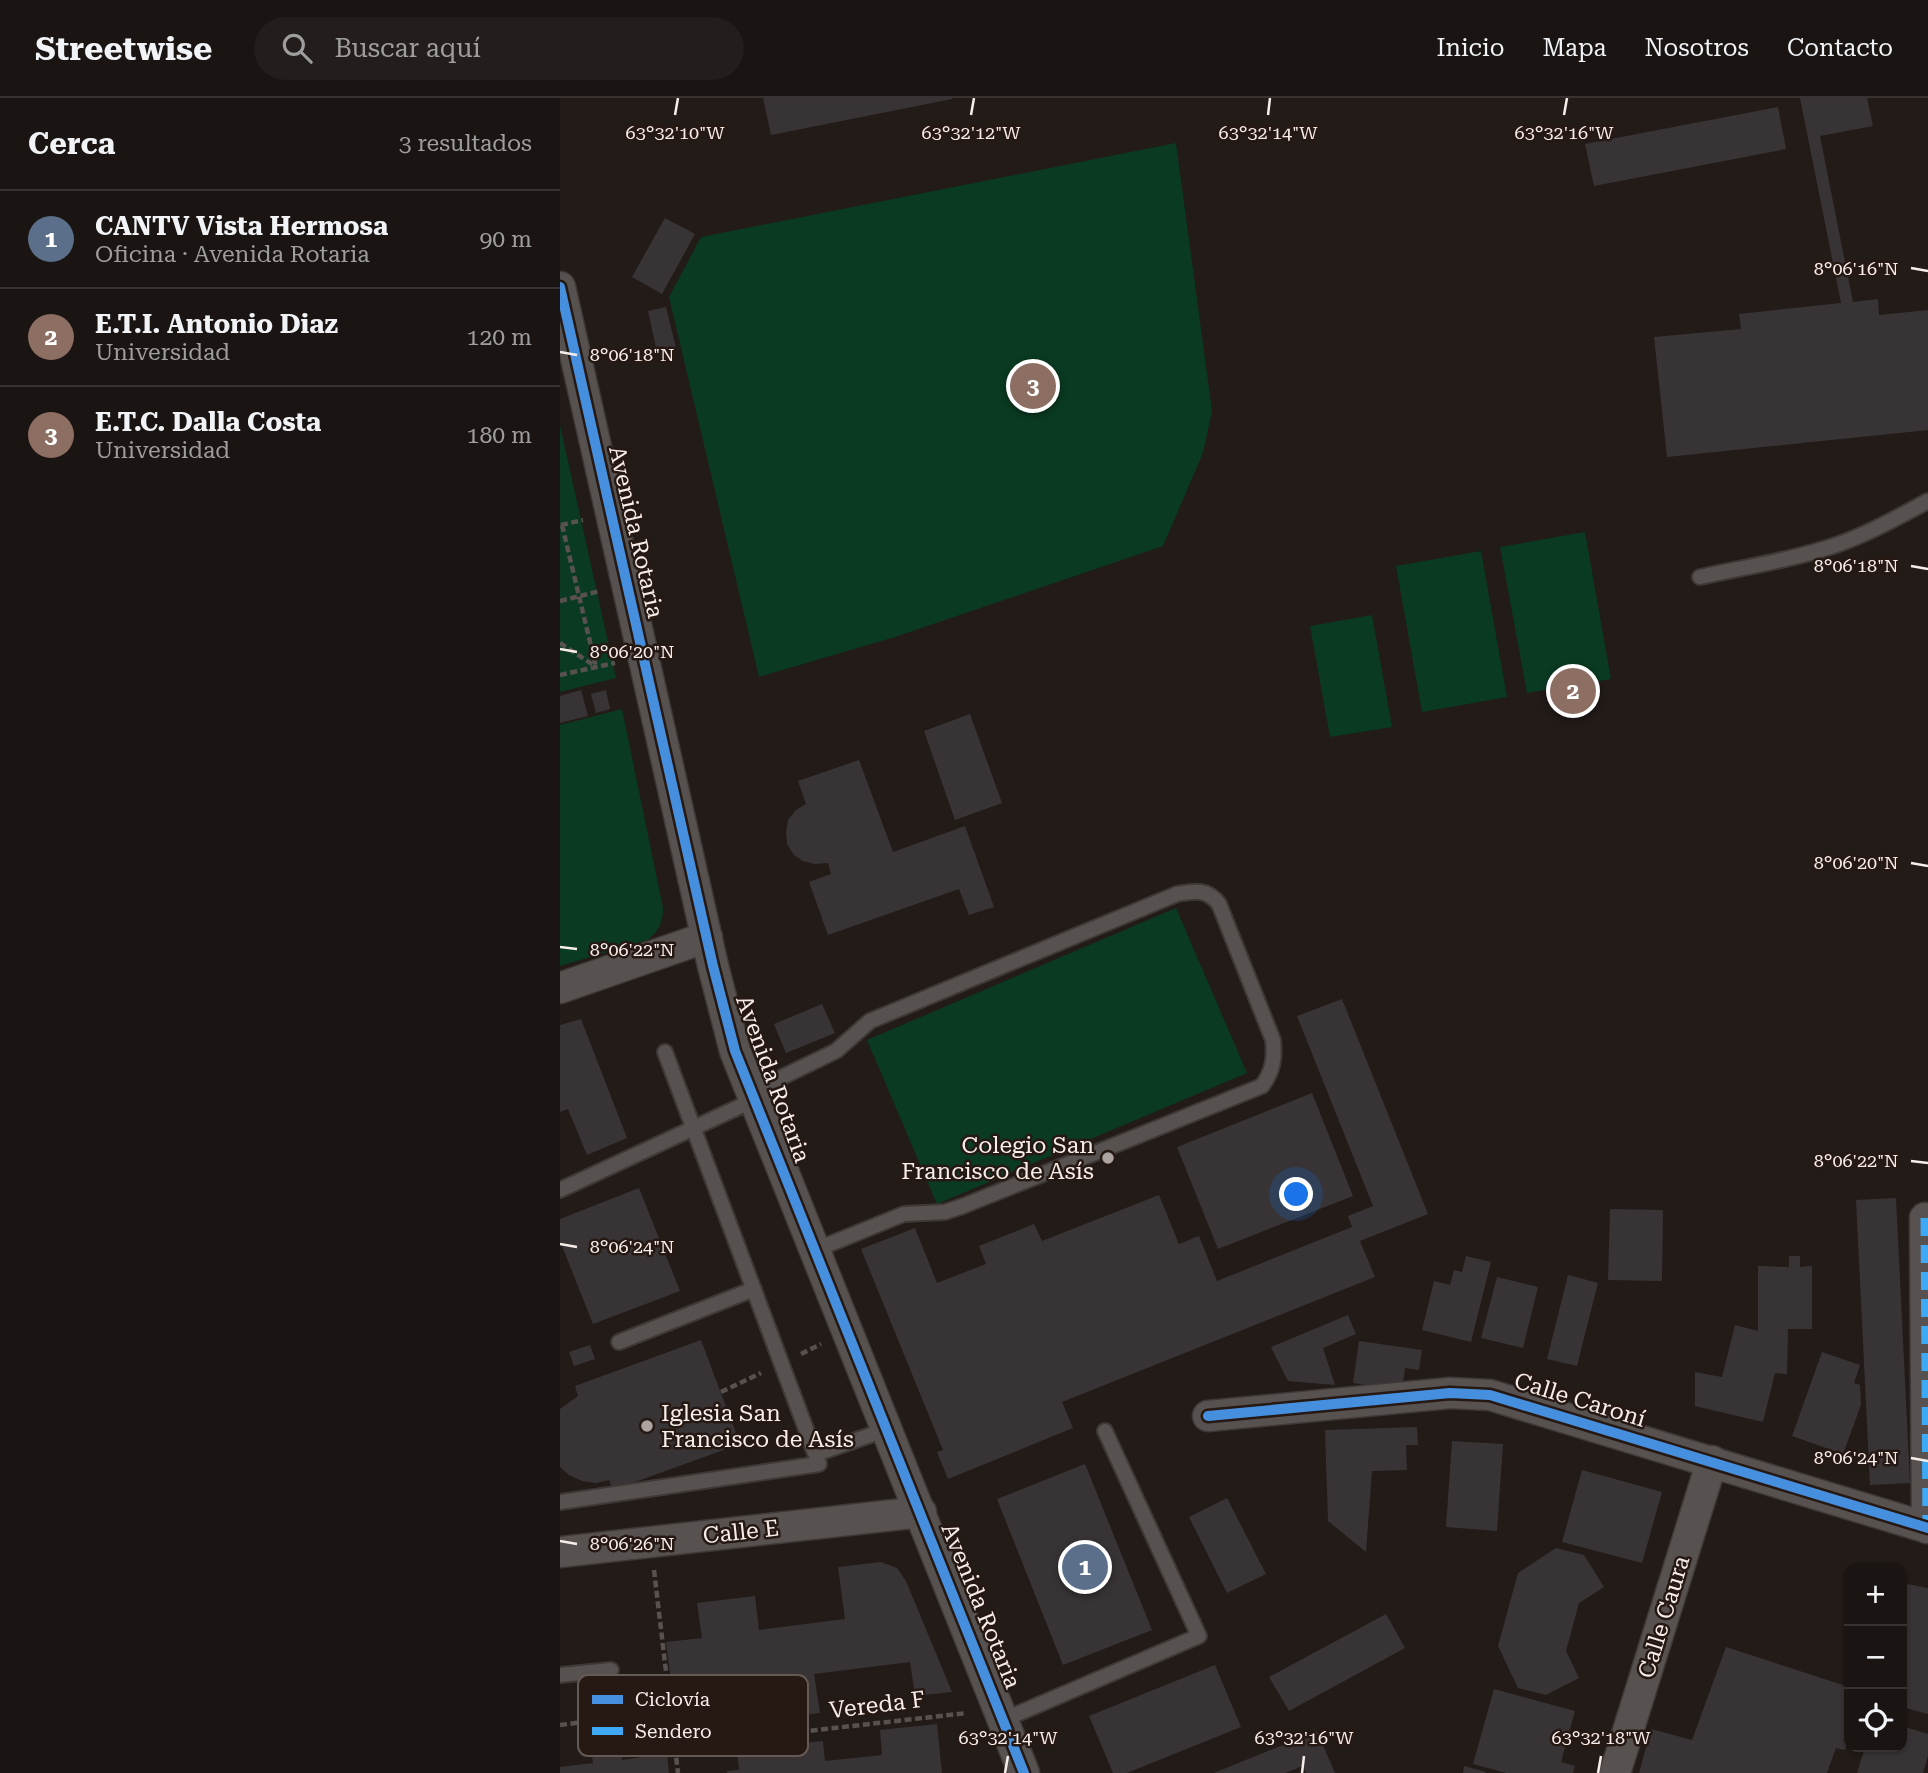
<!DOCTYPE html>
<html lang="es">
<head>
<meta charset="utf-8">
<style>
  :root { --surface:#1a1412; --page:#231d1b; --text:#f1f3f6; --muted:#9f9e9f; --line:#383332; --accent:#aca4a0 }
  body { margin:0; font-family:"Roboto Serif",serif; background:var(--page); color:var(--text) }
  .controls { position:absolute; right:21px; bottom:21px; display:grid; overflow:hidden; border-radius:14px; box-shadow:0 2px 5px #0004 }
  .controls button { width:63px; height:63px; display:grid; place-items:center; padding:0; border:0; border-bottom:2px solid var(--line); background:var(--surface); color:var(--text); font:35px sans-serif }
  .you { position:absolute; left:737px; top:1097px; width:24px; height:24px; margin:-18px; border:5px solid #fff; border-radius:50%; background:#1a73e8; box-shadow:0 0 0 10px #1a73e833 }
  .badge { display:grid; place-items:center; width:46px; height:46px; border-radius:50%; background:var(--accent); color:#fff; font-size:23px; font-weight:700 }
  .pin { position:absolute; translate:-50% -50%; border:4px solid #fff; box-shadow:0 2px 7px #0006 }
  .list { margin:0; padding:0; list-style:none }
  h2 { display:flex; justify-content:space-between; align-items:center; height:91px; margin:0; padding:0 28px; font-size:30px }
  h2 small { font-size:23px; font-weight:400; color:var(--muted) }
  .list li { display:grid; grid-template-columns:46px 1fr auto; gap:21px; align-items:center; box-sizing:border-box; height:98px; padding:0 28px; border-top:2px solid var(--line) }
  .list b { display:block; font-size:26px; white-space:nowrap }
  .list p { margin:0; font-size:23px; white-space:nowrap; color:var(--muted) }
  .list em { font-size:23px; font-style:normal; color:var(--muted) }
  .icon { flex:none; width:38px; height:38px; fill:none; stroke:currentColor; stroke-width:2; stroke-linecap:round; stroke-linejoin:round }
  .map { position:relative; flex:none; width:1368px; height:1675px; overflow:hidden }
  header { display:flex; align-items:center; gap:42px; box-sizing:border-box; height:98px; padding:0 35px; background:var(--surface); border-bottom:2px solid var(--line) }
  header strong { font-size:33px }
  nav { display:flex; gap:38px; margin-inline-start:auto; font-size:24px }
  .search { width:490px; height:63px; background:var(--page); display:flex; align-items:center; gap:18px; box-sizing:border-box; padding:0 24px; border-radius:38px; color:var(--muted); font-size:26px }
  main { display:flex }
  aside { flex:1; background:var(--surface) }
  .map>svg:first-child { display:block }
</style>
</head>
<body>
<header>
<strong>Streetwise</strong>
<div class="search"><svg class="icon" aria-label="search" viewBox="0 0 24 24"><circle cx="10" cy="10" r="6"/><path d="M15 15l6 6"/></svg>Buscar aquí</div>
<nav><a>Inicio</a><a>Mapa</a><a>Nosotros</a><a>Contacto</a></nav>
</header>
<main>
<aside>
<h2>Cerca<small>3 resultados</small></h2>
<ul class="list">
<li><span class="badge" style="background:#5c6f8a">1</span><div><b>CANTV Vista Hermosa</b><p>Oficina · Avenida Rotaria</p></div><em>90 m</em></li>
<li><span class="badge" style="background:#8d6e63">2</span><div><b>E.T.I. Antonio Diaz</b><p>Universidad</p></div><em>120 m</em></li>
<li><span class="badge" style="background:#8d6e63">3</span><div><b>E.T.C. Dalla Costa</b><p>Universidad</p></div><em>180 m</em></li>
</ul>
</aside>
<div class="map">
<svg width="1368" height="1675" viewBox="0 0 1368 1675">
  <rect width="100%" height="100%" fill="#221b18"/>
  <path fill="#0a3a22" d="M 616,45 L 652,313 L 643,355 L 603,448 L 335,539 L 199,579 L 109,199 L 141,139 Z
    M 0,327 L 56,580 L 0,594 Z
    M 1025,434 L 1051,581 L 967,595 L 940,449 Z
    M 921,453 L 947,599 L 862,614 L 836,468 Z
    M 812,517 L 832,629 L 770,639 L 750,528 Z
    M 62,611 L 103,810 C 103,825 99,832 88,842 L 0,868 L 0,627 Z
    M 616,810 L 687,975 L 377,1106 L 307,942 Z"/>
  <path fill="#383436" d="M 203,0 L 392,0 L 392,1 L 211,37 Z
    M 1240,0 L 1307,0 L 1313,28 L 1260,38 L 1293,204 L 1318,201 L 1319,217 L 1368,212 L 1368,332 L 1107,359 L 1094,239 L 1181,231 L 1179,216 L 1281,205 Z
    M 1218,9 L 1226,51 L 1034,88 L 1025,46 Z
    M 105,120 L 135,136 L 102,196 L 72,179 Z
    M 106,209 L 116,250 L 97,254 L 88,213 Z
    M 21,592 L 28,618 L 0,625 L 0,598 Z
    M 46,592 L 50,611 L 36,615 L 31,596 Z
    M 410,616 L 442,705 L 395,722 L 364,633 Z
    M 299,662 L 333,754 L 405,728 L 434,809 L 409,817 L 399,791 L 268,837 L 249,784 L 271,776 L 268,765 L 255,766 L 243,763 L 234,757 L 227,746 L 226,734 L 228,722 L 236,712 L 246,706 L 238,683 Z
    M 782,901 L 868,1116 L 800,1143 L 815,1179 L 502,1304 L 513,1330 L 388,1381 L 377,1354 L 383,1352 L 301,1151 L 355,1130 L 377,1185 L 426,1166 L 419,1148 L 474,1126 L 482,1143 L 599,1097 L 619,1146 L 639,1138 L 657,1183 L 792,1129 L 788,1118 L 813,1108 L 737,918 Z
    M 262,906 L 275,935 L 226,955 L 214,926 Z
    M 21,921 L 67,1040 L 27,1057 L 8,1011 L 0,1014 L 0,927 Z
    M 752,995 L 793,1098 L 658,1151 L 617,1049 Z
    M 79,1090 L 120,1193 L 33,1226 L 0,1143 L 0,1121 Z
    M 1336,1100 L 1350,1385 L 1310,1387 L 1296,1102 Z
    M 1050,1111 L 1103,1112 L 1102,1183 L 1048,1182 Z
    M 906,1158 L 931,1164 L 911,1244 L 862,1232 L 874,1183 L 890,1187 L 894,1172 L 902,1174 Z
    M 1229,1158 L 1240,1158 L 1240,1169 L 1252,1168 L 1252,1231 L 1228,1231 L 1227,1276 L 1215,1275 L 1203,1324 L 1135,1308 L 1135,1274 L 1162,1279 L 1175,1227 L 1198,1233 L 1198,1168 L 1229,1169 Z
    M 1008,1177 L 1038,1185 L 1017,1268 L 987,1261 Z
    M 937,1179 L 978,1189 L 963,1250 L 921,1240 Z
    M 788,1217 L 796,1236 L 763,1250 L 775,1287 L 728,1283 L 711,1249 Z
    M 141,1242 L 180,1346 L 53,1392 L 49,1382 L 36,1385 L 22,1383 L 9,1377 L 0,1369 L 0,1311 L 18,1298 L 15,1288 Z
    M 799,1243 L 862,1252 L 859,1272 L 845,1270 L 842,1292 L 793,1285 Z
    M 30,1247 L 35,1261 L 14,1268 L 9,1254 Z
    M 1262,1254 L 1300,1267 L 1294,1285 L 1300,1287 L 1301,1307 L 1283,1356 L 1232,1338 Z
    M 857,1329 L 858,1347 L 846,1347 L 847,1372 L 812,1373 L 806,1454 L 768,1423 L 765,1332 Z
    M 892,1343 L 943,1346 L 937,1433 L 886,1429 Z
    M 525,1366 L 592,1532 L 503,1567 L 437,1401 Z
    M 1022,1372 L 1102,1394 L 1082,1465 L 1002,1444 Z
    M 667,1400 L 706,1476 L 667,1495 L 629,1419 Z
    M 996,1450 L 1024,1457 L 1044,1489 L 1019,1505 L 1006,1553 L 1019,1580 L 986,1597 L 958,1590 L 938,1548 L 958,1475 Z
    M 321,1464 L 337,1470 L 346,1483 L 392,1594 L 355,1598 L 350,1564 L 254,1576 L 260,1615 L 184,1624 L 181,1606 L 115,1615 L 106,1544 L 142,1540 L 137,1505 L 195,1498 L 199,1532 L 285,1521 L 278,1469 Z
    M 1342,1485 L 1368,1490 L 1368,1616 L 1342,1609 Z
    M 826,1516 L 845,1550 L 729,1613 L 709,1579 Z
    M 1166,1549 L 1289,1589 L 1289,1638 L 1285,1652 L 1276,1650 L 1267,1675 L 1079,1675 L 1091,1631 L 1132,1642 Z
    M 655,1567 L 681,1629 L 567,1675 L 553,1675 L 529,1618 Z
    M 934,1591 L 1015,1613 L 1001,1664 L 1015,1668 L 1013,1675 L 946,1675 L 913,1666 Z
    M 103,1619 L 109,1675 L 0,1675 L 0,1669 L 33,1665 L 28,1628 L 57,1625 L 62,1662 L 83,1659 L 79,1622 Z
    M 377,1626 L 382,1675 L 167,1675 L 167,1673 L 179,1672 L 177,1652 L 263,1643 L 265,1663 L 322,1657 L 320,1632 Z
    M 1342,1628 L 1368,1636 L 1368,1658 L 1363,1675 L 1297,1675 L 1305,1649 L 1342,1649 Z
    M 757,1633 L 775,1675 L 746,1675 L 743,1668 L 725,1675 L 654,1675 Z
    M 904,1668 L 926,1674 L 925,1675 L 903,1675 Z"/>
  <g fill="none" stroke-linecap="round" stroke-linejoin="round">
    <g stroke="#3e3836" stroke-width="18">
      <path id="service" d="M 1140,479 C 1185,469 1232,462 1276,447 C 1308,436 1338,419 1368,403
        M 191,994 L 276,953 L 310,923 L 617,796 C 634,793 647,790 659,806 L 713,942 C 715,960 713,973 702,988 L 403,1108 L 385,1114 L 344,1116 L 255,1152
        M 0,1092 L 194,1002
        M 59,1244 L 194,1191
        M 256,1356 L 328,1331
        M 0,1404 L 259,1366 L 105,954
        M 0,1577 L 51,1572
        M 443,1622 L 639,1538 L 545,1333"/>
    </g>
    <g stroke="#3e3836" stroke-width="33">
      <path id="minor" d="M 0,189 L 153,868 L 175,953 L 464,1675
        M 0,890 L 147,839
        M 1365,1120 L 1367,1430
        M 648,1318 L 890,1295 L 930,1297 L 1368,1430
        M 0,1454 L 361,1414
        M 1055,1675 L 1152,1363"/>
    </g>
    <path stroke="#57514f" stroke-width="4.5" stroke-dasharray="7 3.5" stroke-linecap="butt" d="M 1,427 L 23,422
      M 2,427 L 36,569
      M 0,503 L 40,493
      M 0,545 L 35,568
      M 0,577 L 55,565
      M 241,1256 L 261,1246
      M 161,1294 L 201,1275
      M 94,1472 L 118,1675
      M 0,1627 L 111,1613
      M 115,1648 L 407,1615"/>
    <use href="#service" stroke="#575250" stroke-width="14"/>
    <use href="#minor" stroke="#575250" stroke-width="30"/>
    <path stroke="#3fa9f5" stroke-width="9" stroke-dasharray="18 9" stroke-linecap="butt" d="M 1365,1120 L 1367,1430"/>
    <g stroke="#261914" stroke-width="15">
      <path id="cycleway" d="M 0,189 L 153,868 L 175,953 L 464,1675
        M 648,1318 L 890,1295 L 930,1297 L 1368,1430"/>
    </g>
    <use href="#cycleway" stroke="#468fdf" stroke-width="10"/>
  </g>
  <path fill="none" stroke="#f7eeea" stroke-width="2.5" d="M 115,17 L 118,0M 411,17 L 414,0M 708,17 L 710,0M 1004,17 L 1007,0M 1351,170 L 1368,173M 0,254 L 17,257M 1351,468 L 1368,471M 0,551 L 17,554M 1351,765 L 1368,768M 0,849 L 17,851M 1351,1063 L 1368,1065M 0,1146 L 17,1149M 1351,1360 L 1368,1363M 0,1443 L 17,1446M 445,1675 L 448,1658M 742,1675 L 744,1658M 1038,1675 L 1041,1658"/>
  <g fill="#aca4a0" stroke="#261914" stroke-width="2.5">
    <circle cx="548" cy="1060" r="7"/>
    <circle cx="87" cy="1328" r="7"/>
  </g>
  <g text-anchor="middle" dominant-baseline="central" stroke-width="5" stroke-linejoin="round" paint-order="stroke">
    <g font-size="23" fill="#f7eeea" stroke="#261914">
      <text transform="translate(76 434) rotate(77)">Avenida Rotaria</text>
      <text transform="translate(213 981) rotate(70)">Avenida Rotaria</text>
      <text transform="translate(1020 1302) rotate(17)">Calle Caroní</text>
      <text transform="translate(181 1434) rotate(-6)">Calle E</text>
      <text transform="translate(421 1508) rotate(68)">Avenida Rotaria</text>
      <text transform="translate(1104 1519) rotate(-73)">Calle Caura</text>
      <text transform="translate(317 1607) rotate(-7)">Vereda F</text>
    </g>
    <g font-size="23" fill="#f7eeea" stroke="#261914" text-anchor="end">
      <text x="534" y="1047">Colegio San<tspan x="534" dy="26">Francisco de Asís</tspan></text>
      <text x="101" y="1315" text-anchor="start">Iglesia San<tspan x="101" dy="26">Francisco de Asís</tspan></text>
    </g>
  </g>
  <rect x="18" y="1577" width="230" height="81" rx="10" fill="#261914" stroke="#655954" stroke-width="2"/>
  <rect x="32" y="1597" width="31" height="9" fill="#468fdf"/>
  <rect x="32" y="1629" width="31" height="8" fill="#3fa9f5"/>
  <g font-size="19" fill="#f7eeea">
    <text x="75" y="1608">Ciclovía</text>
    <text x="75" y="1640">Sendero</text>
  </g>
  <g font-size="18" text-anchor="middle" fill="#f7eeea" stroke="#261914" stroke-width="5" stroke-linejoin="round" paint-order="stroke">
    <text x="115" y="41">63°32'10"W</text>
    <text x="411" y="41">63°32'12"W</text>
    <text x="708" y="41">63°32'14"W</text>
    <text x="1004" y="41">63°32'16"W</text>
    <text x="1296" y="177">8°06'16"N</text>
    <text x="72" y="263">8°06'18"N</text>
    <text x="1296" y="474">8°06'18"N</text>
    <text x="72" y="560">8°06'20"N</text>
    <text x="1296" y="771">8°06'20"N</text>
    <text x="72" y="858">8°06'22"N</text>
    <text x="1296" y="1069">8°06'22"N</text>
    <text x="72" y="1155">8°06'24"N</text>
    <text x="1296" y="1366">8°06'24"N</text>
    <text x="72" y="1452">8°06'26"N</text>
    <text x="448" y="1646">63°32'14"W</text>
    <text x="744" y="1646">63°32'16"W</text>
    <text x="1041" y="1646">63°32'18"W</text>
  </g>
</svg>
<div class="controls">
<button>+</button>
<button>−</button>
<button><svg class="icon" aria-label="locate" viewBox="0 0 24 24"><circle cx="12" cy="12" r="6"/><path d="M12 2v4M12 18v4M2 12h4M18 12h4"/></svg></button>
</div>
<div class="you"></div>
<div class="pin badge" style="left:525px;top:1469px;background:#5c6f8a">1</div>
<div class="pin badge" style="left:1013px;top:593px;background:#8d6e63">2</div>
<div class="pin badge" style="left:473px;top:288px;background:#8d6e63">3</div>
</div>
</main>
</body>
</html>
